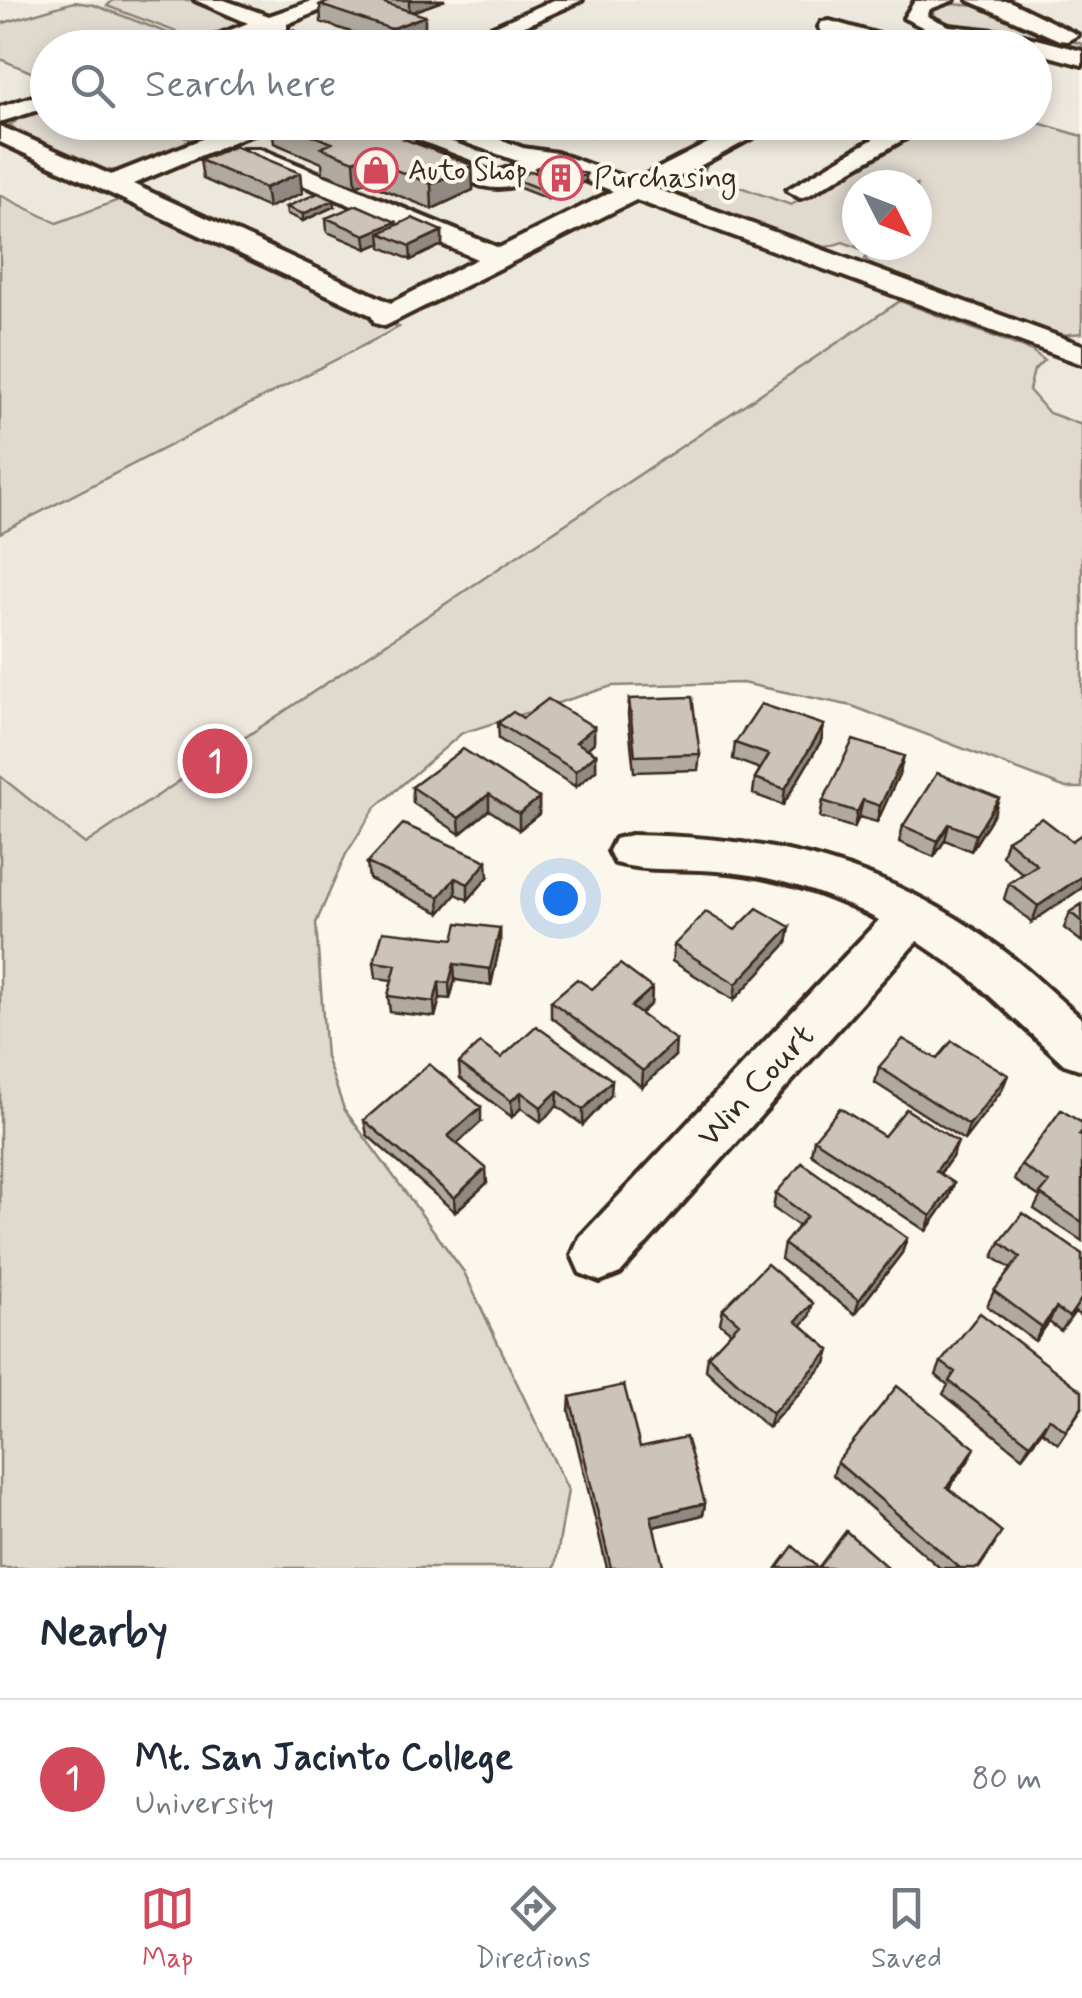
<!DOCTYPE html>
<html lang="en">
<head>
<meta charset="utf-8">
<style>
  :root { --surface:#fff; --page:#f6f6f7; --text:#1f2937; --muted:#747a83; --line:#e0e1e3; --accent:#d1495b }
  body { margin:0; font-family:Mynerve,sans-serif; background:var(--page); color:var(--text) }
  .compass { position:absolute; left:842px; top:170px; width:90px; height:90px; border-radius:50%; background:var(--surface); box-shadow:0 5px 15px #0003; rotate:132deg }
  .you { position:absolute; left:560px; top:898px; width:35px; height:35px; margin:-25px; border:8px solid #fff; border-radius:50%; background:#1a73e8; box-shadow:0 0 0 15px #1a73e833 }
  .badge { display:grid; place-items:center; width:65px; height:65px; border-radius:50%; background:var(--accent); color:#fff; font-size:32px; font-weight:700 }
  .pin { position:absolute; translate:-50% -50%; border:5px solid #fff; box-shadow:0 2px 10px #0006 }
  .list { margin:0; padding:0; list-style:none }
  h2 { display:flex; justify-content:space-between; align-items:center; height:130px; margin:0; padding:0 40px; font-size:42px }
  h2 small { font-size:32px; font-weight:400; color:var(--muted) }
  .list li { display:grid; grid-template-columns:65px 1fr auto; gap:30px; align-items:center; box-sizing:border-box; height:160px; padding:0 40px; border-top:2px solid var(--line) }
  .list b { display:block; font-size:38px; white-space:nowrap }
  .list p { margin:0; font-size:32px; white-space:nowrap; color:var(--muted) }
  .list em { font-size:32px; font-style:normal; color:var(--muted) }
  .icon { flex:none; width:55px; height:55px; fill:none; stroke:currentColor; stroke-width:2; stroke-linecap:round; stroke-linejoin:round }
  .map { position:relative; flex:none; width:1082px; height:1568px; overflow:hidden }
  .search { position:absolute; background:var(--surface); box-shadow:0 5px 15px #0003; left:30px; right:30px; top:30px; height:110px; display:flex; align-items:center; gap:25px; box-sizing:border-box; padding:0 35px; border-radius:55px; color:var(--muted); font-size:38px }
  .sheet { height:290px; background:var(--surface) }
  nav { display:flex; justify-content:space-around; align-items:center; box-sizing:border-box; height:140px; border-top:2px solid var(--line); background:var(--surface); font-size:28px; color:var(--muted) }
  nav a { display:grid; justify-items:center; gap:5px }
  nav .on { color:var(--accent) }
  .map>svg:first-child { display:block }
</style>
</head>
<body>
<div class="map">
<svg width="1082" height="1568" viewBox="0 0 1082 1568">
  <rect width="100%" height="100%" fill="#fbf7ec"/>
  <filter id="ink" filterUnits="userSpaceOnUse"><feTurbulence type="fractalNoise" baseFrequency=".01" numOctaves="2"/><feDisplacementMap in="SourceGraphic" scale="20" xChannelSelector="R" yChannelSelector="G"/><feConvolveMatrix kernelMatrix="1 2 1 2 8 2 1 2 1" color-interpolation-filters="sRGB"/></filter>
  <g filter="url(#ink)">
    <path fill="#ede8dd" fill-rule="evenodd" d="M 0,0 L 1082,0 L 1082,788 L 1066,788 L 852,706 L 742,683 L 612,686 L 462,733 L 375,808 L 346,854 L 316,923 L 326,1057 L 333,1084 L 344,1109 L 464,1272 L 568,1490 L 555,1568 L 0,1568 ZM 48,48 L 1034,48 L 1034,122 L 48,122 ZM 857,185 L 917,185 L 917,245 L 857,245 Z"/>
    <path fill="#dfd9ce" stroke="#8d8276" stroke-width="2.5" fill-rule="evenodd" d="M 113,0 L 191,0 L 257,24 L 203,42 L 107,6 Z
      M 74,2 L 94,5 L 181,38 L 176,41 L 190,46 L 48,48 L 47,79 L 0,59 L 0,24 Z
      M 953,4 L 987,7 L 1004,12 L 1024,26 L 1082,44 L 1082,51 L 1021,35 L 952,29 L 932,19 L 934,9 Z
      M 47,104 L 48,122 L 151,123 L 202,144 L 125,170 L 97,171 L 8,130 L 13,127 L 9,125 L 15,122 L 13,120 L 20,117 L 16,115 Z
      M 1035,122 L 1082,136 L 1082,333 L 1062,335 L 1047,331 L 877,269 L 865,259 L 869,252 L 843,242 L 827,247 L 810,244 L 679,196 L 667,186 L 703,166 L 706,167 L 703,174 L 791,205 L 937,123 ZM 857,185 L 917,185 L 917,245 L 857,245 Z
      M 0,195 L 57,223 L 124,198 L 399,327 L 0,533 Z
      M 900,301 L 1032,351 L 1044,360 L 1034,370 L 1029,390 L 1049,413 L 1082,425 L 1082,788 L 1066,788 L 852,706 L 742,683 L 612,686 L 462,733 L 375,808 L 346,854 L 316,923 L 326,1057 L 344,1109 L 464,1272 L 568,1490 L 555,1568 L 0,1568 L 0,776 L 85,844 Z"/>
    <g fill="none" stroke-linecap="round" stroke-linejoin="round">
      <g stroke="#3b2a1e" stroke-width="8">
        <path id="minor" d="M 195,0 L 224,0 L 269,16 L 315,0 L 345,0 L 287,24 L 287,32 L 268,30 L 219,48 L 186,48 L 248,23 Z
          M 554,0 L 582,0 L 476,48 L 445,48 Z
          M 954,0 L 930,9 L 927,16 L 949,26 L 1013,33 L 1082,51 L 1082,65 L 1034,52 L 1034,48 L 945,38 L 904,18 L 915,1 Z
          M 968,0 L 1009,1 L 1078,35 L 1067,41 L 1059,40 Z
          M 830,21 L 908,43 L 911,48 L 875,48 L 822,32 L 819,27 L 822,22 Z
          M 48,92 L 48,107 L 0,122 L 0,107 Z
          M 245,122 L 280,122 L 133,184 L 391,303 L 477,259 L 242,159 L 239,154 L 242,149 L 260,149 L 499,248 L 613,191 L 548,166 C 531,184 505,192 482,186 L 361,139 L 350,128 L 354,122 L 379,122 L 379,129 L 494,173 L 523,163 L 422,127 L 418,122 L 454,122 L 523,148 L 557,153 L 634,181 L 749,122 L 781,122 L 657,189 L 1082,345 L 1082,364 L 636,200 L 385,326 L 375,323 L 371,315 L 0,142 L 0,126 L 111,175 Z
          M 902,122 L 933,122 L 809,195 L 800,198 L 787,190 Z
          M 631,835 C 771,837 886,863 1000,948 C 1029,970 1055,996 1082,1019 L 1082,1070 L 1064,1064 L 967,975 L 917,941 L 620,1273 L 600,1281 L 580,1273 L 572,1255 L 580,1237 L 879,920 C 827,893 775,875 716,871 C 683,868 647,872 615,863 L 609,851 L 615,839 Z"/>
      </g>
      <use href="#minor" fill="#fbf7ec" fill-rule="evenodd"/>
    </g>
    <path fill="#afa99f" stroke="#3b2a1e" stroke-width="2.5" d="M 333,0 L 445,0 L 411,12 L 425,34 L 392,46 L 321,22 L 320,5 Z
      M 271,122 L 357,122 L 472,165 L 473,190 L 432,209 L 365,182 L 356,186 L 323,173 L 322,163 L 274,143 Z
      M 552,122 L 619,122 L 590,136 Z
      M 641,122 L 685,122 L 665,132 L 641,124 Z
      M 200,160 L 300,173 L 302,193 L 268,208 L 203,179 Z
      M 536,168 L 586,181 L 571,188 L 565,186 L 564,191 L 548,199 L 514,186 L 514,179 L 536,173 Z
      M 335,206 L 303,221 L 287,214 L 286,207 Z
      M 326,218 L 396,222 L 396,226 L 442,231 L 442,245 L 411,260 L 381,247 L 381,243 L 367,249 L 327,232 Z
      M 629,699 L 700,754 L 698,770 L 634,772 L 628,715 Z
      M 498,723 L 594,727 L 594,743 L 587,748 L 596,754 L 596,770 L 576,787 L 499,739 Z
      M 824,725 L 821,741 L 783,805 L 753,794 L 755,778 L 760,769 L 733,759 L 735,743 Z
      M 900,772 L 877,822 L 859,817 L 854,828 L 820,817 L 823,801 Z
      M 412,787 L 539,798 L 539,814 L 519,830 L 489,810 L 460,834 L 413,803 Z
      M 994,814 L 971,851 L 945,840 L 934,857 L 899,842 L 903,826 Z
      M 1007,840 L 1072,841 L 1032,922 L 1004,899 L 1009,883 L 1023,874 L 1002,856 Z
      M 367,863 L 488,877 L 468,900 L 456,894 L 440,913 L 369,879 Z
      M 1082,904 L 1082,942 L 1064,928 L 1070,912 Z
      M 790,927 L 787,943 L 734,1000 L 672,961 L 674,945 L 735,930 Z
      M 500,928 L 500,944 L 491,985 L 455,980 L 450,999 L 440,998 L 435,1017 L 390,1012 L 388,996 L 392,980 L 376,978 L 374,962 Z
      M 652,988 L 651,1004 L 640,1014 L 675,1056 L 642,1087 L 551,1017 L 551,1001 L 592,989 Z
      M 501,1058 L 611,1095 L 583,1125 L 557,1106 L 541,1122 L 521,1108 L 512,1117 L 460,1078 L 459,1063 Z
      M 937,1059 L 1002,1090 L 964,1140 L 875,1083 L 879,1067 Z
      M 364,1120 L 481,1122 L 457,1144 L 487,1183 L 455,1212 L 367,1135 Z
      M 884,1136 L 952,1157 L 940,1174 L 954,1183 L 949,1198 L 926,1231 L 811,1154 L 814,1139 Z
      M 1081,1136 L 1082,1136 L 1082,1241 L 1034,1209 L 1040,1197 L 1014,1180 L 1021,1165 Z
      M 776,1193 L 907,1238 L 902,1253 L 855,1314 L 781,1259 L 784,1244 L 799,1226 L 773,1208 Z
      M 1000,1242 L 1082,1254 L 1082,1317 L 1075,1312 L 1061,1331 L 1049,1322 L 1035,1341 L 987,1306 L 994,1291 L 1011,1269 L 993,1257 Z
      M 723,1309 L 809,1317 L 801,1325 L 830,1350 L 826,1363 L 768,1428 L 706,1370 L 708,1356 L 731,1332 L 720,1323 Z
      M 941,1362 L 1082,1408 L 1058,1444 L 1042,1431 L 1022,1457 L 943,1394 L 948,1385 L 936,1375 Z
      M 570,1397 L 640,1447 L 705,1503 L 703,1515 L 653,1527 L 663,1568 L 607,1568 L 569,1411 Z
      M 968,1461 L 949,1488 L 995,1544 L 979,1568 L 940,1568 L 833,1475 L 837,1462 Z"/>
    <path fill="#8f8982" stroke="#3b2a1e" stroke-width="2.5" d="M 409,0 L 445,0 L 409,13 Z
      M 425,16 L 425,34 L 392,46 L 391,29 Z
      M 306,35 L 306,41 L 288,48 L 276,45 Z
      M 590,122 L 619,122 L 590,136 Z
      M 672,122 L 685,122 L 665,132 L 665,126 Z
      M 415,134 L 417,159 L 404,139 Z
      M 363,157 L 365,182 L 356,186 L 354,161 Z
      M 472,165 L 473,190 L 432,209 L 431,184 Z
      M 300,173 L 302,193 L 268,208 L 265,188 Z
      M 586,174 L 586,181 L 571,188 L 571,181 Z
      M 565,184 L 564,191 L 548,199 L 548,192 Z
      M 334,200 L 335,206 L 303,221 L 303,214 Z
      M 396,222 L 397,236 L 380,233 L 381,243 L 367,249 L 365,235 Z
      M 442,231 L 442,245 L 411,260 L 410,246 Z
      M 824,725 L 821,741 L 783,805 L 785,789 Z
      M 594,727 L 594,743 L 576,758 L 576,742 Z
      M 596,754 L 596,770 L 576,787 L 576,771 Z
      M 904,756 L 900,772 L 877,822 L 880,806 Z
      M 489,794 L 489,810 L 460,834 L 459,818 Z
      M 539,798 L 539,814 L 519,830 L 519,814 Z
      M 999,798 L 994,814 L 971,851 L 976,835 Z
      M 863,800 L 859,817 L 854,828 L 857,812 Z
      M 949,824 L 945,840 L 934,857 L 938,841 Z
      M 487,861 L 488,877 L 468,900 L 468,884 Z
      M 1082,876 L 1082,888 L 1032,922 L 1038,906 Z
      M 455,878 L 456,894 L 440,913 L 439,897 Z
      M 790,927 L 787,943 L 734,1000 L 736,984 Z
      M 500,928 L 500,944 L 491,985 L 490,969 Z
      M 454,964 L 455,980 L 450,999 L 449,983 Z
      M 439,982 L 440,998 L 435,1017 L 434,1002 Z
      M 652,988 L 651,1004 L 630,1023 L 631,1007 Z
      M 676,1040 L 675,1056 L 642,1087 L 643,1071 Z
      M 1008,1075 L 1002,1090 L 964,1140 L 969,1125 Z
      M 612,1080 L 611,1095 L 583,1125 L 583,1110 Z
      M 558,1091 L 557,1106 L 541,1122 L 541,1107 Z
      M 521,1092 L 521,1108 L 512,1117 L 511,1101 Z
      M 481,1107 L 481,1122 L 449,1151 L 448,1136 Z
      M 958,1142 L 952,1157 L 930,1186 L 936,1171 Z
      M 486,1168 L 487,1183 L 455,1212 L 454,1198 Z
      M 954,1183 L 949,1198 L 926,1231 L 931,1216 Z
      M 907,1238 L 902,1253 L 855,1314 L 859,1300 Z
      M 813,1303 L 809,1317 L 793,1335 L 796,1321 Z
      M 1056,1308 L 1049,1322 L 1035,1341 L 1042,1327 Z
      M 830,1350 L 826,1363 L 768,1428 L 772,1414 Z
      M 1049,1418 L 1042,1431 L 1022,1457 L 1030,1444 Z
      M 975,1448 L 968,1461 L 941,1499 L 947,1487 Z
      M 705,1503 L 703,1515 L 649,1528 L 651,1516 Z"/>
    <path fill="#ccc4b9" stroke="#3b2a1e" stroke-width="2.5" d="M 333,0 L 375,0 L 425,16 L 391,29 L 320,5 Z
      M 292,30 L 306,35 L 278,45 L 265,40 Z
      M 242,32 L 286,48 L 183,48 L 217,36 L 223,38 Z
      M 279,122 L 357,122 L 370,127 L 384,122 L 415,134 L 404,139 L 472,165 L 431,184 L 363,157 L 354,161 L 321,148 L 332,143 Z
      M 235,146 L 300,173 L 265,188 L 200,160 Z
      M 551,161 L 586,174 L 571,181 L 536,168 Z
      M 531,171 L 565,184 L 548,192 L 514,179 Z
      M 318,193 L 334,200 L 303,214 L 286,207 Z
      M 357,205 L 396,222 L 365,235 L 326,218 Z
      M 412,218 L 442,231 L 410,246 L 380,233 Z
      M 692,697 L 700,754 L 635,756 L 629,699 Z
      M 548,699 L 594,727 L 576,742 L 596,754 L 576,771 L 498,723 L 513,712 L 523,718 Z
      M 761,704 L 824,725 L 785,789 L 755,778 L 769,755 L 735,743 Z
      M 853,740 L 904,756 L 880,806 L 863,800 L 857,812 L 823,801 Z
      M 463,749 L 539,798 L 519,814 L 489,794 L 459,818 L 412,787 Z
      M 937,773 L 999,798 L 976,835 L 949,824 L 938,841 L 903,826 Z
      M 1042,818 L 1072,841 L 1082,834 L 1082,876 L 1038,906 L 1009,883 L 1037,865 L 1007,840 Z
      M 403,824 L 487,861 L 468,884 L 455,878 L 439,897 L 367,863 Z
      M 1082,904 L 1082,922 L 1070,912 Z
      M 757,908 L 790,927 L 736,984 L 674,945 L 706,912 L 735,930 Z
      M 458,923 L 500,928 L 490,969 L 454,964 L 449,983 L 439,982 L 434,1002 L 388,996 L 396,965 L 374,962 L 383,931 L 454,939 Z
      M 620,964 L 652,988 L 631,1007 L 676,1040 L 643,1071 L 551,1001 L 577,979 L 592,989 Z
      M 536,1026 L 612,1080 L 583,1110 L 558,1091 L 541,1107 L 521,1092 L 511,1101 L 459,1063 L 480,1043 L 501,1058 Z
      M 903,1039 L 937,1059 L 952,1041 L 1008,1075 L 969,1125 L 879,1067 Z
      M 429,1064 L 481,1107 L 448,1136 L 486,1168 L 454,1198 L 364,1120 Z
      M 840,1108 L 884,1136 L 906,1109 L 958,1142 L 936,1171 L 954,1183 L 931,1216 L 814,1139 Z
      M 1061,1110 L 1082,1123 L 1082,1131 L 1079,1135 L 1082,1136 L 1082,1222 L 1040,1194 L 1049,1183 L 1021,1165 Z
      M 802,1163 L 907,1238 L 859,1300 L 784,1244 L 807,1216 L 776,1193 Z
      M 1023,1213 L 1082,1254 L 1082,1298 L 1069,1317 L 1056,1308 L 1042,1327 L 994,1291 L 1020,1257 L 1000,1242 Z
      M 767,1264 L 813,1303 L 796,1321 L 830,1350 L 772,1414 L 708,1356 L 739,1323 L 723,1309 Z
      M 980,1313 L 1082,1391 L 1082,1407 L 1066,1431 L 1049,1418 L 1030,1444 L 949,1381 L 955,1372 L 941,1362 Z
      M 624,1385 L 640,1447 L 686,1437 L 705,1503 L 651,1516 L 663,1565 L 651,1568 L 611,1568 L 570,1397 Z
      M 897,1386 L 975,1448 L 947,1487 L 1002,1532 L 978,1568 L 960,1568 L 837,1462 Z
      M 846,1531 L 888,1568 L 777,1568 L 793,1546 L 818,1568 Z"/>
  </g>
  <defs>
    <g id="shop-ring" transform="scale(2.25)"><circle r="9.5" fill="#fbf7ec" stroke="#d1495b" stroke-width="1.5"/><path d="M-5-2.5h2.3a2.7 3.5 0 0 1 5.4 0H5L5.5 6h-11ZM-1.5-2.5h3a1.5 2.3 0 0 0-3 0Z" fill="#d1495b"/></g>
    <g id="building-ring" transform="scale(2.25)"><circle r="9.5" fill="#fbf7ec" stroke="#d1495b" stroke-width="1.5"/><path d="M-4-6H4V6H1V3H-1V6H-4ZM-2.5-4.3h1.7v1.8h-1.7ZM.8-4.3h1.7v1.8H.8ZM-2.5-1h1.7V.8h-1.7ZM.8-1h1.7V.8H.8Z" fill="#d1495b"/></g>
  </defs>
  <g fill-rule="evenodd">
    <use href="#shop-ring" x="376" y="170"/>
    <use href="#building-ring" x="561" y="178"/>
  </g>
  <g text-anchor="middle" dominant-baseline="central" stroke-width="8" stroke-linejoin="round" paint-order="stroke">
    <g font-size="30" fill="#3b2a1e" stroke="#fbf7ec" text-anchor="start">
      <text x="408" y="170">Auto Shop</text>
      <text x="594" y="178">Purchasing</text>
    </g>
    <g font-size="35" fill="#3b2a1e" stroke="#fbf7ec">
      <text transform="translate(756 1086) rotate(-47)">Win Court</text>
    </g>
  </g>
</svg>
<svg class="compass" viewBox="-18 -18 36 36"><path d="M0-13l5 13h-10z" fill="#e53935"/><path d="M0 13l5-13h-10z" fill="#747a83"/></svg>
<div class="you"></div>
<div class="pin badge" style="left:215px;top:761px">1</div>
<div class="search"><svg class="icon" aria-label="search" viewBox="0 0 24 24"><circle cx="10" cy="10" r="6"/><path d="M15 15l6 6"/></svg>Search here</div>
</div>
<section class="sheet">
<h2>Nearby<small></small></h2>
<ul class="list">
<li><span class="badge">1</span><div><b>Mt. San Jacinto College</b><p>University</p></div><em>80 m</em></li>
</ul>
</section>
<nav>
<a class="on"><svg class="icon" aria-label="map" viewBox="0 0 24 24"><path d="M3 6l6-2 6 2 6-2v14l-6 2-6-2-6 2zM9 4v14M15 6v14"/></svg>Map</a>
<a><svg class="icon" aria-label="directions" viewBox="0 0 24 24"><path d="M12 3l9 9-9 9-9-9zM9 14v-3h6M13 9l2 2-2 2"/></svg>Directions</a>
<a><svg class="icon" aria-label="saved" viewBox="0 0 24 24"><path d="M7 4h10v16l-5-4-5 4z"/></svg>Saved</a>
</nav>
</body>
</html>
